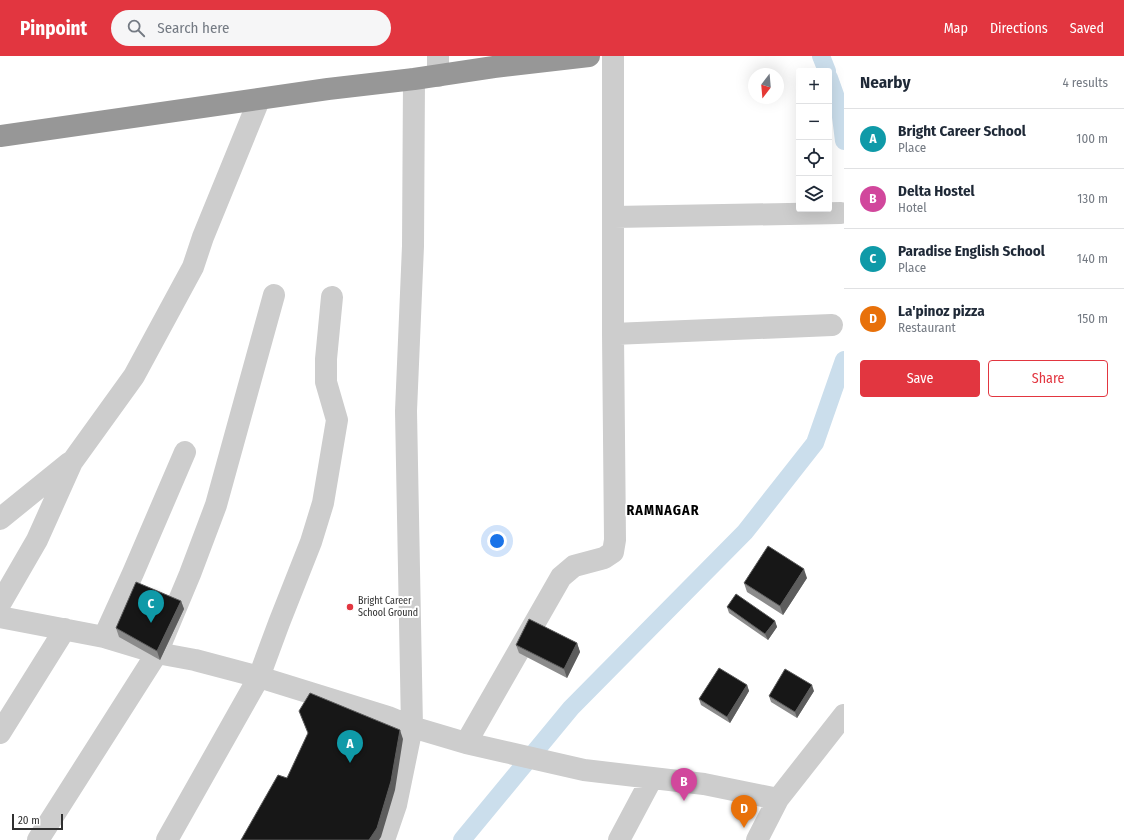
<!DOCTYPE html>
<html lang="en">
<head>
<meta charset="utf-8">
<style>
  :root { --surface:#fff; --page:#f6f6f7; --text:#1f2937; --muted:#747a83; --line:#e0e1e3; --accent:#e23640 }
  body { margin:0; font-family:"Fira Sans Condensed",sans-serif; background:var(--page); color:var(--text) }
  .controls { position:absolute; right:12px; top:12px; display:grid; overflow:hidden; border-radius:4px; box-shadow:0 4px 16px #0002 }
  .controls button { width:36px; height:36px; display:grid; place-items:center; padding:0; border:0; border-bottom:1px solid var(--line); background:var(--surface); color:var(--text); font:20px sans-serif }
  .compass { position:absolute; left:748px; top:12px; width:36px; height:36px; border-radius:50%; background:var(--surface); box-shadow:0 4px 16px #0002; rotate:196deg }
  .scale { position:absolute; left:12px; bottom:10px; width:51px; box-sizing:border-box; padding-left:4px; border:2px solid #303030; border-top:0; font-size:11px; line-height:14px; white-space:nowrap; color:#303030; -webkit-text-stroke:3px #fff; paint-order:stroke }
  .you { position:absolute; left:497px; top:485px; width:14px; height:14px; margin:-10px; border:3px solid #fff; border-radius:50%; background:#1a73e8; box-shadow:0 0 0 6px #1a73e833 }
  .badge { display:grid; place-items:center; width:26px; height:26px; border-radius:50%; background:var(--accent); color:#fff; font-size:13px; font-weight:700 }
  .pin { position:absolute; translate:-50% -33px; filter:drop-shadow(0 1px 2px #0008) }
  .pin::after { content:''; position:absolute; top:21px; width:14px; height:12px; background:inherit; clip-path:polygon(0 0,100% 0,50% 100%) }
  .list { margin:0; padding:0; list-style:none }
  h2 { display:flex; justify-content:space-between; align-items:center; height:52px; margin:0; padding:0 16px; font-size:17px }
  h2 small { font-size:13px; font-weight:400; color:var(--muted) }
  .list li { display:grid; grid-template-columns:26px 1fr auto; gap:12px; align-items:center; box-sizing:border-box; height:60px; padding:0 16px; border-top:1px solid var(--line) }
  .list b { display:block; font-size:15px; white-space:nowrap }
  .list p { margin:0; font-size:13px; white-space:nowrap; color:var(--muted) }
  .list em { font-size:13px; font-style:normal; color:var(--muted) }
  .actions { display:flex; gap:8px; padding:12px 16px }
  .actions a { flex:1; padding:9px 0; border:1px solid var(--accent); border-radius:4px; text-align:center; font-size:14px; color:var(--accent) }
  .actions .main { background:var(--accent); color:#fff }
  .icon { flex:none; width:22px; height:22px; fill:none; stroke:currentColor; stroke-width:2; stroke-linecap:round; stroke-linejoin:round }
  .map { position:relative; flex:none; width:844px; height:784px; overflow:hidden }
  header { display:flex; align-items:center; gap:24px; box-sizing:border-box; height:56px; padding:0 20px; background:var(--accent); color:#fff }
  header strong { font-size:19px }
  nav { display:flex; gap:22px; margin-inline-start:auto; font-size:14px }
  .search { width:280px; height:36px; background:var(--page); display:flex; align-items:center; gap:10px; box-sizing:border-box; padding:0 14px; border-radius:22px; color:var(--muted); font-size:15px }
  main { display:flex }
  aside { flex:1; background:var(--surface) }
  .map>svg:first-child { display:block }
</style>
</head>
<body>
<header>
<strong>Pinpoint</strong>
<div class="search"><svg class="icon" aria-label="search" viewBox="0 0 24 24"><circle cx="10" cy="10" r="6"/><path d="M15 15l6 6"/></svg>Search here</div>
<nav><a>Map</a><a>Directions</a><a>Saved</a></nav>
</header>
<main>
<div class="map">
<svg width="844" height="784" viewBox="0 0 844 784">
  <rect width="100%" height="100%" fill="#fff"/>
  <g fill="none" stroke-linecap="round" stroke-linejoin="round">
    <path stroke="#cbdeec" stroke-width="18" d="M 821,0 L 827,15
      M 829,22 L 840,53 L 844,85
      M 462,784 L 571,652 L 745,476 L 815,387 L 844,304"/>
    <path stroke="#cdcdcd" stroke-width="22" d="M 438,20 L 438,0
      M 614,161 L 841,157
      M 613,278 L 832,269
      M 0,463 L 69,407
      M 0,548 L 37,484 L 72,406 L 134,320 L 193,211 L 203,181 L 259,44
      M 0,561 L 104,581 L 157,597 L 195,604 L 259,621 L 388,661 L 412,671 L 466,687 L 584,714 L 704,728 L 778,743
      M 104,581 L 133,517 L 185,396
      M 0,677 L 65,573
      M 466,687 L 561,521 L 574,510 L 604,502 L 613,496 L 615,484 L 613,278 L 613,0
      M 38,784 L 157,597 L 190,518 L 216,449 L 274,239
      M 167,784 L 259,621 L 279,567 L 311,486 L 323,447 L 337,364 L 326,326 L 326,303 L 332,241
      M 384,784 L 396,749 L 412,671 L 406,355 L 413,190 L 414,23
      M 619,784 L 652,722
      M 757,784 L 778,743 L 844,659"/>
    <path stroke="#979797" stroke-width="22" d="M 0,80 L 328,33 L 414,23 L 494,11 L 589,0"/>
  </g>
  <path fill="#8b8b8b" d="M 807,522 L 783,559 L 747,536 L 744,527 Z
    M 181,545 L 184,553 L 160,604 L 119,581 L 116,572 Z
    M 727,551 L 775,565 L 777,571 L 768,584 L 729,557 Z
    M 577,587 L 580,596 L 567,622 L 519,597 L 516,589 Z
    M 747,629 L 749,635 L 730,667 L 701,649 L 699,643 Z
    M 814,635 L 797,662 L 771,646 L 769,640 Z"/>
  <path fill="#5d5d5d" d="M 804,513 L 807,522 L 783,559 L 780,550 Z
    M 181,545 L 184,553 L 160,604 L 157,595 Z
    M 775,565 L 777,571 L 768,584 L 765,578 Z
    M 577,587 L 580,596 L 567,622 L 564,613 Z
    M 747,629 L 749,635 L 730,667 L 727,661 Z
    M 812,629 L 814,635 L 797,662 L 795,656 Z
    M 400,674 L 403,683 L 395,734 L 381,781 L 379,784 L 369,784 Z"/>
  <path fill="#171717" stroke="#5d5d5d" d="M 768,490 L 804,513 L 780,550 L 744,527 Z
    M 136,526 L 181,545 L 157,595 L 116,572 Z
    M 736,538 L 775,565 L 765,578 L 727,551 Z
    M 529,563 L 577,587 L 564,613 L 516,589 Z
    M 719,612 L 747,629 L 727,661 L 699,643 Z
    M 785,613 L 812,629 L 795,656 L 769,640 Z
    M 310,637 L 400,674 L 391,725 L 377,772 L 369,784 L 241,784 L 278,719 L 287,722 L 308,677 L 299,655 Z"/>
  <circle fill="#e23640" stroke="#fff" stroke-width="1.5" cx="350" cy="551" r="4"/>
  <g text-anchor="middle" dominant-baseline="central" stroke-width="4" stroke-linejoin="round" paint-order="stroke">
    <g font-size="10" fill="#303030" stroke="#fff" text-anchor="start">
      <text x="358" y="545">Bright Career<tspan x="358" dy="12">School Ground</tspan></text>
    </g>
    <g font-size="14" font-weight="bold" letter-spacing="1" fill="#000" stroke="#fff">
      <text x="663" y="454">RAMNAGAR</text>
    </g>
  </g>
</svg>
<div class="controls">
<button>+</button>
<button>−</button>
<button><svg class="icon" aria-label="locate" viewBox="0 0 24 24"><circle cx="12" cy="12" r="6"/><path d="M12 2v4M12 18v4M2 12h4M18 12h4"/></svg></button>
<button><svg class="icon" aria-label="layers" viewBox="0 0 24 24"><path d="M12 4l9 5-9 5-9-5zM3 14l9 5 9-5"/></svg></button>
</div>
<svg class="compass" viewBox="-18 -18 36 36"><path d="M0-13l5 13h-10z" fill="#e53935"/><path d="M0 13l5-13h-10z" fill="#747a83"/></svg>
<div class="scale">20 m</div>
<div class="you"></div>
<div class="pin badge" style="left:350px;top:707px;background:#0f9aa8">A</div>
<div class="pin badge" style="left:684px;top:745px;background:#d1479c">B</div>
<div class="pin badge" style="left:151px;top:567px;background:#0f9aa8">C</div>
<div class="pin badge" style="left:744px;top:772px;background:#e8710a">D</div>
</div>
<aside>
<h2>Nearby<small>4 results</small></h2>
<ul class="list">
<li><span class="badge" style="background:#0f9aa8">A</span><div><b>Bright Career School</b><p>Place</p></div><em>100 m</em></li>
<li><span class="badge" style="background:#d1479c">B</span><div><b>Delta Hostel</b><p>Hotel</p></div><em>130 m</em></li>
<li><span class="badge" style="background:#0f9aa8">C</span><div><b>Paradise English School</b><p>Place</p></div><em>140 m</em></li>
<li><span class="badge" style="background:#e8710a">D</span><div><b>La'pinoz pizza</b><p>Restaurant</p></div><em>150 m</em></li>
</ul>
<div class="actions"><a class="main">Save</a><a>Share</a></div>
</aside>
</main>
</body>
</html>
